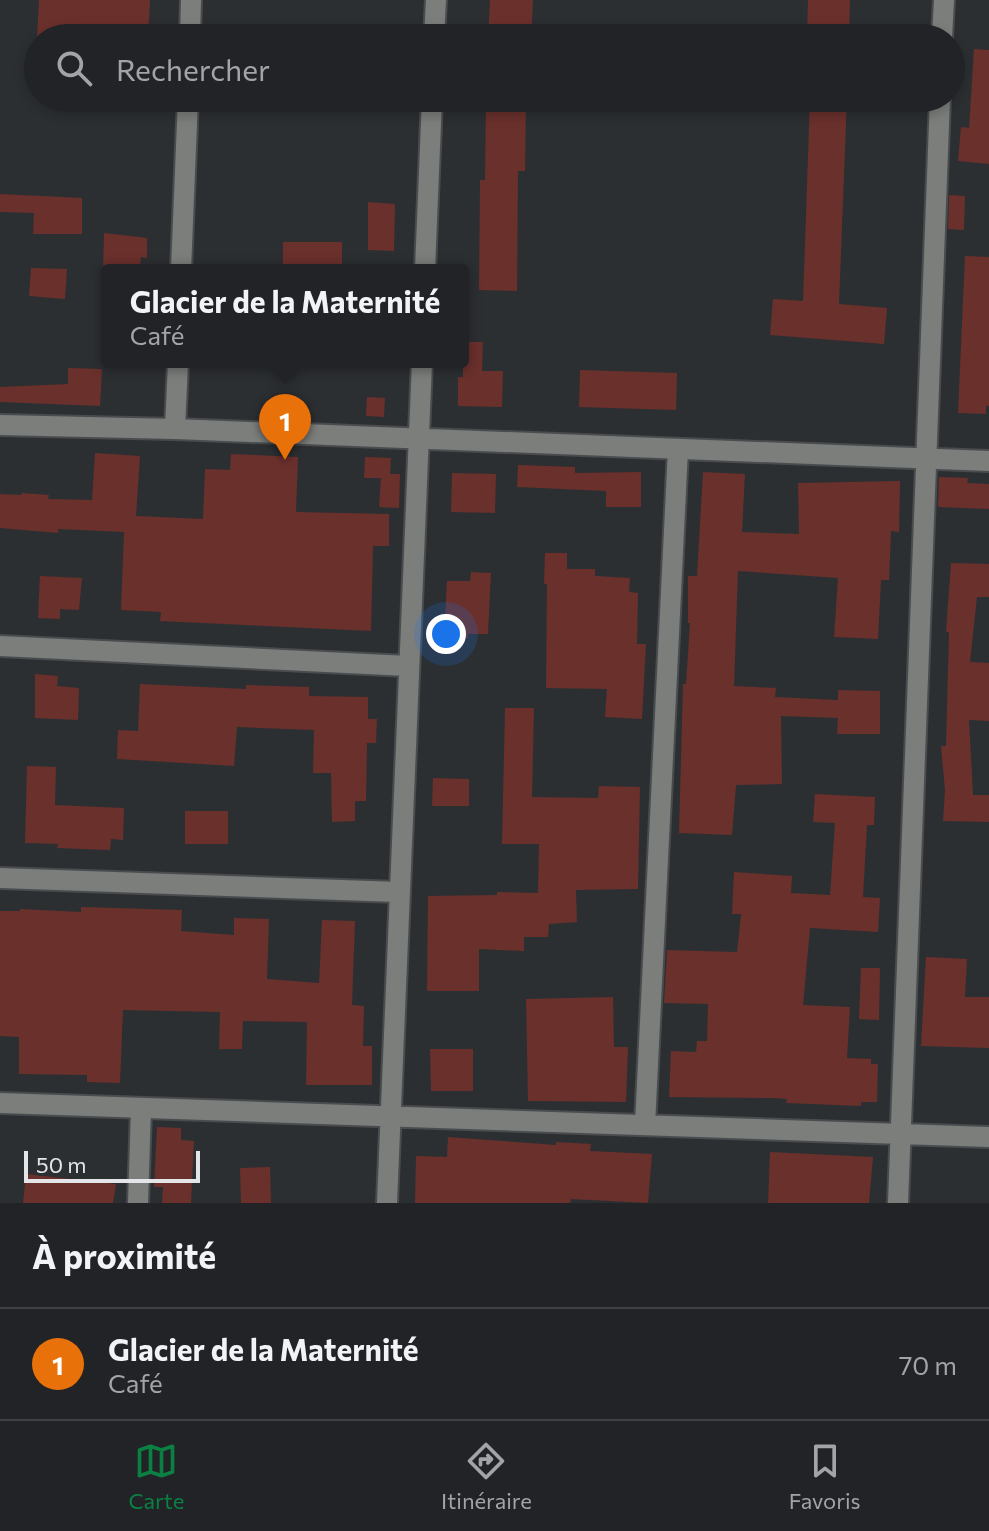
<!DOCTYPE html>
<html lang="fr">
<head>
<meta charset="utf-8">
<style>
  :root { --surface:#212326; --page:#292b2e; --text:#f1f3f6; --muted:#a2a4a7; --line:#3e4043; --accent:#0b8043 }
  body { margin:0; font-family:Commissioner,sans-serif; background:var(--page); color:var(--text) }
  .scale { position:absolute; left:24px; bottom:20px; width:176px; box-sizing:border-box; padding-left:8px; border:4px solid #e4e5e8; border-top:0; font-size:22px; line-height:28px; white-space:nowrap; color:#e4e5e8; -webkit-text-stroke:6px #2c2f32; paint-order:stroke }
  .you { position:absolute; left:446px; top:634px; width:28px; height:28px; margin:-20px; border:6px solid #fff; border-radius:50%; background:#1a73e8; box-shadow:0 0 0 12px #1a73e833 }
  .badge { display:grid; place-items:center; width:52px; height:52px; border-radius:50%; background:var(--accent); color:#fff; font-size:26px; font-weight:700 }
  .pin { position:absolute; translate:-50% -66px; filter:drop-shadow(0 2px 4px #0008) }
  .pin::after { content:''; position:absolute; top:42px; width:28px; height:24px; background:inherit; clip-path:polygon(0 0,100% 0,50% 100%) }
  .popup { position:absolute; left:101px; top:264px; width:368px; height:104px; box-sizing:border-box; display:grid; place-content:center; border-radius:8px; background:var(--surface); filter:drop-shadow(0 2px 6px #0005); font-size:26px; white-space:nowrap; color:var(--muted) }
  .popup b { font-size:30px; color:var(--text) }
  .popup::after { content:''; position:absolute; left:50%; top:100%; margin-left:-16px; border:16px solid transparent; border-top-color:var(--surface) }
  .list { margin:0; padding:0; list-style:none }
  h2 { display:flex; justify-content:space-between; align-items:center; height:104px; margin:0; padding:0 32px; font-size:34px }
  h2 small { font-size:26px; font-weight:400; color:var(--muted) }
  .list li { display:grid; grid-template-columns:52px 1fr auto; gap:24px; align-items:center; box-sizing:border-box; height:112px; padding:0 32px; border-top:2px solid var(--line) }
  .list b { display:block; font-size:30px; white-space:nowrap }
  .list p { margin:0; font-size:26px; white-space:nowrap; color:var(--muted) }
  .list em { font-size:26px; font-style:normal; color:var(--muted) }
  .icon { flex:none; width:44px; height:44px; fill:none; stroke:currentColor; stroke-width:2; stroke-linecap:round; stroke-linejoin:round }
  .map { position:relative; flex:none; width:989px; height:1203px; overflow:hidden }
  .search { position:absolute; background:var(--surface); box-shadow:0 4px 12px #0003; left:24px; right:24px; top:24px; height:88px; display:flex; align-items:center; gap:20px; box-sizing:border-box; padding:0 28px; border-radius:44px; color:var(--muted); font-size:30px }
  .sheet { height:216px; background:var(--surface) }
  nav { display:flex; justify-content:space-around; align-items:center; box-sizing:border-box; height:112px; border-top:2px solid var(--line); background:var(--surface); font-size:22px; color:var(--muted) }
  nav a { display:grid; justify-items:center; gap:4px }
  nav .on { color:var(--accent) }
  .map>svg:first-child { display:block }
</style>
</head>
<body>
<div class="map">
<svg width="989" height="1203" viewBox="0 0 989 1203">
  <rect width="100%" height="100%" fill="#2c2f32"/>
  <path fill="#6a302c" d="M 39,0 L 150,0 L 148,38 L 37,38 Z
    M 490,0 L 533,0 L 531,38 L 488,38 Z
    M 808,0 L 850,0 L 849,38 L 807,38 Z
    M 974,49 L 989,50 L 989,164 L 958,161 L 961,127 L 969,128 Z
    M 486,98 L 526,98 L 525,171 L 518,171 L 517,291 L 479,290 L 480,180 L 485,180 Z
    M 810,98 L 847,98 L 839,304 L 887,308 L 884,344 L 770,335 L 773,299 L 803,301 Z
    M 0,194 L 82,198 L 82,234 L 33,234 L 34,213 L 0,212 Z
    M 949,195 L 965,196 L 964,230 L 948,229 Z
    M 368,202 L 395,204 L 394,251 L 368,250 Z
    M 104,233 L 147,238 L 147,258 L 141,257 L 140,270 L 103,270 Z
    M 283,242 L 342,242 L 342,270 L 283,270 Z
    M 965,256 L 989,257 L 989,406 L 986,406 L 986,414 L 958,413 Z
    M 31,268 L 67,269 L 65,299 L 29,296 Z
    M 463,342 L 483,342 L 482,371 L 503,371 L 502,407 L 458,406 L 458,377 L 463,377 Z
    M 68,368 L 102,369 L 100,406 L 0,402 L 0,387 L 68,384 Z
    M 580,370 L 677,373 L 676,410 L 579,407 Z
    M 367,397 L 385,398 L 384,417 L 366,416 Z
    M 95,453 L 140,456 L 136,516 L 203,519 L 205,469 L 230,470 L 231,454 L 298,457 L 296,512 L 389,514 L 389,546 L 373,546 L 371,631 L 160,621 L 161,612 L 121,610 L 124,532 L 58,529 L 58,533 L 0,528 L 0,494 L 21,495 L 22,493 L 49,495 L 48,499 L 92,500 Z
    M 365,457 L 391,458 L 390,474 L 400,474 L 399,508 L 379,507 L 381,478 L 364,478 Z
    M 518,465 L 575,467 L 575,473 L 641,472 L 641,507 L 606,507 L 606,491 L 517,487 Z
    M 703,472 L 745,474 L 742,532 L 799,534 L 798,483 L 900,481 L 899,532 L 891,531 L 889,580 L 881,580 L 878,639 L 834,637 L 838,578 L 738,571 L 734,686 L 776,688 L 775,697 L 838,700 L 838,690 L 880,691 L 880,734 L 837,734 L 838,718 L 781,716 L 782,784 L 736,785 L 732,835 L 679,833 L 683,684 L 686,684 L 690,623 L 688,623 L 688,576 L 697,576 Z
    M 452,473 L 496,474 L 495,513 L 451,512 Z
    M 939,477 L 968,478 L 967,483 L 989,484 L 989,509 L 938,507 Z
    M 545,553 L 567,553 L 567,569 L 595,569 L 595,576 L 630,578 L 629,592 L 638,593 L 637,644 L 646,644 L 642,719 L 605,717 L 607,689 L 546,688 L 547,584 L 544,584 Z
    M 951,563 L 989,564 L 989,597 L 977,597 L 970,662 L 989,663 L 989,721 L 969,720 L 973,795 L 989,795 L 989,822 L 943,821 L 945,790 L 941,746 L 946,746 L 949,632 L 946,632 Z
    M 471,572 L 491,573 L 488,634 L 468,634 L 468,638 L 444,637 L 447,581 L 470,581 Z
    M 40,576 L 82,578 L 79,610 L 60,609 L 60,619 L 38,618 Z
    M 35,674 L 58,676 L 57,686 L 79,688 L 78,720 L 35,718 Z
    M 140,684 L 246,689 L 246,685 L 309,687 L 309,696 L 368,697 L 368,719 L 377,719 L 376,743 L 367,743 L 366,801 L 355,801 L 355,821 L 332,822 L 331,773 L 313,773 L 314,730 L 237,727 L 234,766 L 117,759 L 118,730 L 138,731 Z
    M 505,708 L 534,708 L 532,797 L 598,798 L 599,786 L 640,787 L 638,889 L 576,890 L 577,922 L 549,924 L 548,937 L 524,937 L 524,951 L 479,949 L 479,991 L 427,991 L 428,896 L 497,895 L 497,892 L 538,893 L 539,844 L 502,844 Z
    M 27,766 L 56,767 L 55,805 L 124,808 L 123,840 L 111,839 L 110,850 L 57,848 L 58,844 L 25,843 Z
    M 433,778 L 469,779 L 469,806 L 432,806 Z
    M 815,794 L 875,797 L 874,825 L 867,825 L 863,897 L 880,898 L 878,932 L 810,928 L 803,1005 L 850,1007 L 847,1058 L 871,1059 L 871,1064 L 878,1064 L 877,1102 L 861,1102 L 861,1106 L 786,1103 L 787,1099 L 775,1098 L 669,1097 L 671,1051 L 696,1052 L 697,1041 L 707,1041 L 708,1004 L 664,1003 L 667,950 L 737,952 L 741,914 L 732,914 L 734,872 L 792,876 L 791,893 L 830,895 L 835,823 L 813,822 Z
    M 185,811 L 228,811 L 228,844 L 185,844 Z
    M 81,907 L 182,910 L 181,931 L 234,935 L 234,918 L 269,919 L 267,979 L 319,983 L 322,920 L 355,921 L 352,1005 L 364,1006 L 363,1046 L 372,1046 L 372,1085 L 306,1085 L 307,1022 L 243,1021 L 242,1049 L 219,1049 L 220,1012 L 123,1010 L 120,1083 L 87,1082 L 87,1075 L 19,1074 L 19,1037 L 0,1036 L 0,911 L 20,911 L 20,909 L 81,912 Z
    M 926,957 L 967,959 L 965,997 L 989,997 L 989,1048 L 921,1046 Z
    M 861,968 L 880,968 L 879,1020 L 859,1019 Z
    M 613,997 L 614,1047 L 628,1047 L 626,1102 L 528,1101 L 526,999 Z
    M 430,1049 L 473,1049 L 473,1091 L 431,1091 Z
    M 157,1127 L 181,1128 L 181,1140 L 194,1141 L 191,1203 L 162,1203 L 163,1187 L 154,1187 Z
    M 448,1137 L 556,1145 L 556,1142 L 591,1144 L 590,1151 L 652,1154 L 648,1203 L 571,1199 L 570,1203 L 415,1203 L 416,1156 L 447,1157 Z
    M 770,1152 L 873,1157 L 869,1203 L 768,1203 Z
    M 270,1167 L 271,1203 L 241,1203 L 240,1168 Z
    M 26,1174 L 116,1184 L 113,1203 L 23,1203 Z"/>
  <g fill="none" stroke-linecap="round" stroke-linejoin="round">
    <g stroke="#494c4f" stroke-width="24">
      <path id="minor" d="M 190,38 L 191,0
        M 434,38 L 436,0
        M 942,38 L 944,0
        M 181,270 L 188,98
        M 425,270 L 432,98
        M 0,425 L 175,429 L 989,461
        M 175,429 L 178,362
        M 0,646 L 408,666
        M 0,878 L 398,892
        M 0,1103 L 989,1137
        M 645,1125 L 678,449
        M 138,1203 L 141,1109
        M 387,1203 L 422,362
        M 898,1203 L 940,98"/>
    </g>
    <use href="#minor" stroke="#7c7e7c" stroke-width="20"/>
  </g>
</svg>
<div class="scale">50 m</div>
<div class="you"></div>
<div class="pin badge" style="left:285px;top:460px;background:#e8710a">1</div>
<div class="popup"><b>Glacier de la Maternité</b>Café</div>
<div class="search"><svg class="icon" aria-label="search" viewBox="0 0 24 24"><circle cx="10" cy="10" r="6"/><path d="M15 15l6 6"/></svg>Rechercher</div>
</div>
<section class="sheet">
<h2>À proximité<small></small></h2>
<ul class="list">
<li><span class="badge" style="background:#e8710a">1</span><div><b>Glacier de la Maternité</b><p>Café</p></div><em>70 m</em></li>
</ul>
</section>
<nav>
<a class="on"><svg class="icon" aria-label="map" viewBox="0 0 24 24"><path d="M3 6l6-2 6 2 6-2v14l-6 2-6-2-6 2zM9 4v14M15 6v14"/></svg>Carte</a>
<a><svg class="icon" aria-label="directions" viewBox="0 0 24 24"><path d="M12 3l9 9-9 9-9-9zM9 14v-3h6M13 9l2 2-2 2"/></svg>Itinéraire</a>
<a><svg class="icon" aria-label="saved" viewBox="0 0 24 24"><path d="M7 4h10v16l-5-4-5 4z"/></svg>Favoris</a>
</nav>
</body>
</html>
